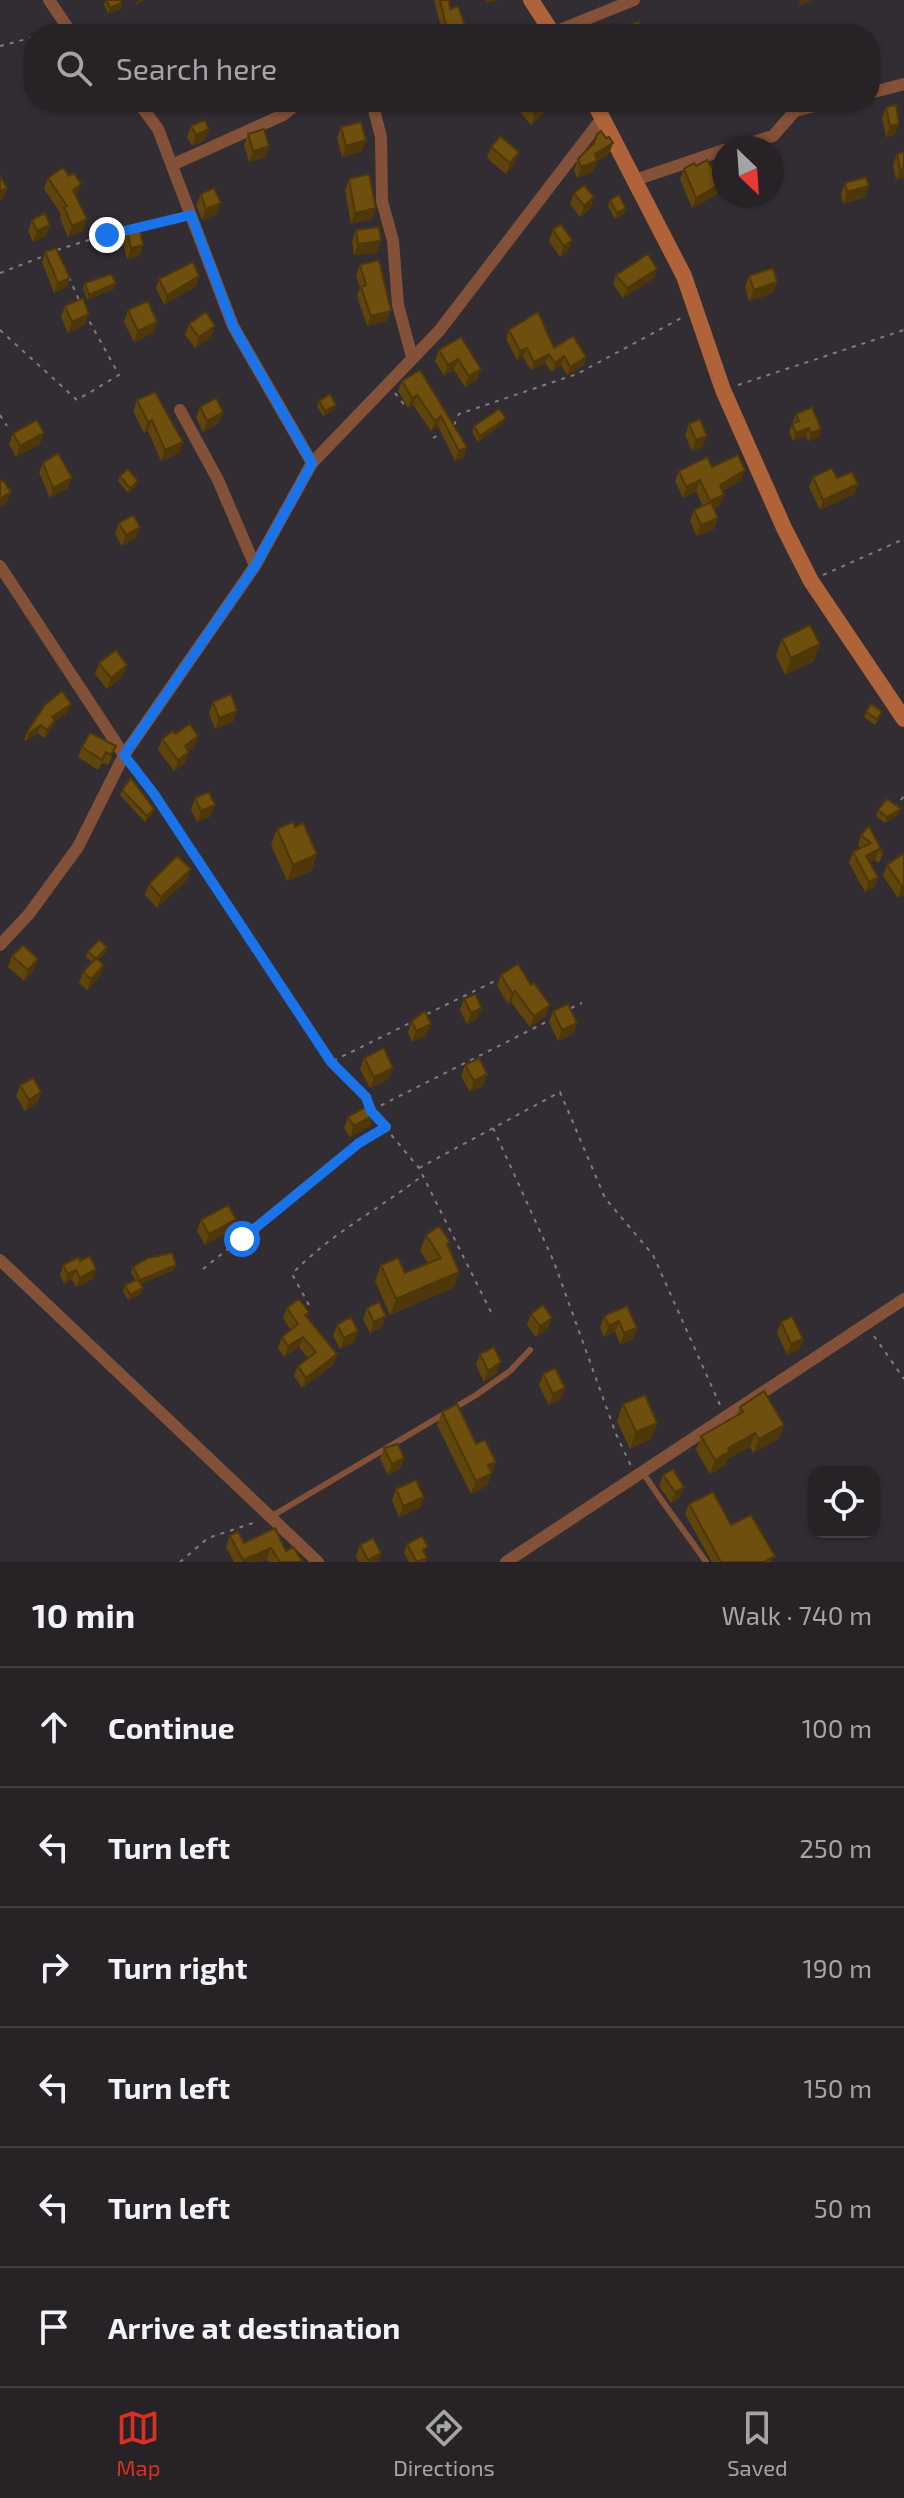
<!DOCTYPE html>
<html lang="en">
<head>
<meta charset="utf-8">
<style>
  :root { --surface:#262226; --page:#322f32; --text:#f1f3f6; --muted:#a4a4a7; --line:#423f43; --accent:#d93025 }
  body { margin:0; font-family:"Exo 2",sans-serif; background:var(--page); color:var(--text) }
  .controls { position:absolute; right:24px; bottom:24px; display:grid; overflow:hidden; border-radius:16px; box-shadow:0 2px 6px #0004 }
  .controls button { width:72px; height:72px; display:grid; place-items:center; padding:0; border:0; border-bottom:2px solid var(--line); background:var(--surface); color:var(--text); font:40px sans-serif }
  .compass { position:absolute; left:712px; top:136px; width:72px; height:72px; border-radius:50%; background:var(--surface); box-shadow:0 2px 6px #0004; rotate:155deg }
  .stop { position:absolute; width:24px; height:24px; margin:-18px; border:6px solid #1a73e8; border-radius:50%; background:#fff }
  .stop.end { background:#1a73e8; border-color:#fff; box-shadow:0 2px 8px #0008 }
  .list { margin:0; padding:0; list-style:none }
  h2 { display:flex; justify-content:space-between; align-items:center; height:104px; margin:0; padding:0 32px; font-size:34px }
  h2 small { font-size:26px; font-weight:400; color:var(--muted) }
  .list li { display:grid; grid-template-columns:52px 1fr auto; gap:24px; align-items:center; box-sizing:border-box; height:120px; padding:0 32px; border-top:2px solid var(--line) }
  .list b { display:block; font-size:30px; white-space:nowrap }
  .list em { font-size:26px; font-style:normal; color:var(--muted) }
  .icon { flex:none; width:44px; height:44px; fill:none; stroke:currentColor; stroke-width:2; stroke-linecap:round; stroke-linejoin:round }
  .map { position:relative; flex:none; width:904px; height:1562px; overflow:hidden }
  .search { position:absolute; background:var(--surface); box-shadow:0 2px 6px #0004; left:24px; right:24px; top:24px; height:88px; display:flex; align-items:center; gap:20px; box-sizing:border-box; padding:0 28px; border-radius:32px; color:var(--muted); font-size:30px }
  .sheet { height:824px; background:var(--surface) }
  nav { display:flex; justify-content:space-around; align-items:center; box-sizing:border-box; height:112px; border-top:2px solid var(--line); background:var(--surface); font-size:22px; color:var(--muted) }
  nav a { display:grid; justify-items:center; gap:4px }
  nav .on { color:var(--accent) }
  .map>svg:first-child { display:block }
</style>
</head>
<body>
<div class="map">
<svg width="904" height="1562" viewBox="0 0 904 1562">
  <rect width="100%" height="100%" fill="#322d33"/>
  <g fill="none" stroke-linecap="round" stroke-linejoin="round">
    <path stroke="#807c81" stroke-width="2" stroke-dasharray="4 6" stroke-linecap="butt" d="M 46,34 L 56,31
      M 0,46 L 34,37
      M 137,226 L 178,218
      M 57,250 L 127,228
      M 0,273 L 44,256
      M 69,277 L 79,300
      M 0,330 L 77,400 L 119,375 L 87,317
      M 738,385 L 904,330
      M 395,393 L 406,407
      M 0,415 L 7,426
      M 454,425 L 459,414 L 577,374 L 683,317
      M 433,438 L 442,433
      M 823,575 L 904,539
      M 132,765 L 331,1062 L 414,1021
      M 895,808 L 904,796
      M 571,1008 L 582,1003
      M 427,1014 L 497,980
      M 332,1062 L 366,1097 L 369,1106
      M 372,1110 L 552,1019
      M 372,1112 L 419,1168 L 491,1312
      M 493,1128 L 554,1262 L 616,1434 L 631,1466
      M 419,1168 L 560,1092 L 605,1198 L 653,1255 L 720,1405
      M 203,1269 L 359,1143 L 385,1128
      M 309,1305 L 292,1274 C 330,1234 379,1209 422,1176
      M 874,1336 L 904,1379
      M 180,1562 L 208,1538 L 256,1522"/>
    <path stroke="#835138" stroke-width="6" d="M 642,1471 C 662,1503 685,1531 706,1562
      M 272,1516 L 476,1395 L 510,1371 L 530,1350"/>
    <path stroke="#835138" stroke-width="12" d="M 49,0 L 72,34
      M 552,33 L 634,0
      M 870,93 L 904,84
      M 138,102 L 158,129 L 233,326 L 312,463
      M 372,102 L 381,137 L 382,201 L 393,241 L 398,305 L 412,357
      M 732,148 L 773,136 L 795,111 L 831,102
      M 172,165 L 283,115 L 299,102
      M 635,180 L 724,150
      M 180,410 L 218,480 L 255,566
      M 0,566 L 124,755
      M 0,945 L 29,914 L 78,847 L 124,755 L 255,566 L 312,463 L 439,331 L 603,117
      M 0,1260 L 318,1562
      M 506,1562 L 904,1299"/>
    <path stroke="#b06339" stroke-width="16" d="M 531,0 L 553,34
      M 594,102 L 684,276 L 723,390 L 784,528 L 811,581 L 904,719"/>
  </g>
  <path fill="#5f440c" d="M 106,0 L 120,0 L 122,3 L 120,9 L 108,14 L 104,4 Z
    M 434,0 L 449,0 L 450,9 L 464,34 L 443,34 Z
    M 523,102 L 555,102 L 531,125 L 520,112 Z
    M 886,107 L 895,135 L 886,137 L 882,118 Z
    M 191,126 L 205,140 L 192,146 L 187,137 Z
    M 341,127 L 366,140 L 362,151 L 342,157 L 337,138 Z
    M 248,134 L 269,146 L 265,157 L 249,162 L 244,145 Z
    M 606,138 L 613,143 L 609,154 L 597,161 L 593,172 L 577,178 L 574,170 L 578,159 Z
    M 491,147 L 515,163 L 506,174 L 487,158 Z
    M 904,152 L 904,178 L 896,180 L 893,165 L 897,154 Z
    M 696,166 L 712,168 L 720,186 L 716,195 L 692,208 L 680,179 L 684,169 Z
    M 69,176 L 81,184 L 76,196 L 87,219 L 83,230 L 68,237 L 60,218 L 61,214 L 44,189 L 48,178 Z
    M 349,179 L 376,208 L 372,219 L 351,224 L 345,190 Z
    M 845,183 L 865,197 L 843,204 L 841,194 Z
    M 574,193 L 594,197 L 590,209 L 580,217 L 570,204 Z
    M 201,194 L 217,214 L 202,220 L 196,205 Z
    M 610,200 L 626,208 L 624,214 L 615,219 L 608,206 Z
    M 32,220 L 50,225 L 46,236 L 33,242 L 28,231 Z
    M 126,228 L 143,245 L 139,256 L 127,259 L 122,239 Z
    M 356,230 L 381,241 L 377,253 L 354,255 L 352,241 Z
    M 553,230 L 572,240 L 568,251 L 560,257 L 549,241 Z
    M 45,252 L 67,287 L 54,293 L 42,262 Z
    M 360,265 L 387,321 L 367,326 L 357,296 L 360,288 L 356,275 Z
    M 616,275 L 654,278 L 623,298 L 613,284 Z
    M 749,276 L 777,282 L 773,293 L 749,301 L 745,287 Z
    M 159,279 L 196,286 L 164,305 L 156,288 Z
    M 85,283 L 116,283 L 114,289 L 87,300 L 83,288 Z
    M 65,306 L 85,325 L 68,333 L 61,317 Z
    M 128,310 L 157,322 L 153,333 L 134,342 L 124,322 Z
    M 189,324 L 211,337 L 195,348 L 185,335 Z
    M 509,330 L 554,348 L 586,357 L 583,366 L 567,375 L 561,365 L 552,372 L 545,363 L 531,370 L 523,357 L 517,360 L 506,339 Z
    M 439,350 L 481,369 L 477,380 L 465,387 L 454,370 L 444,376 L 435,361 Z
    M 420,370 L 464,457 L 455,461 L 438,426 L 431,431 L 413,405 L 408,408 L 398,391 L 402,381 Z
    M 137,400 L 179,453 L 161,461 L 148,431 L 144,433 L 133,411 Z
    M 319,401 L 336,405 L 334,410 L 323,416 L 317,406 Z
    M 200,407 L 223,412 L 219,423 L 203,432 L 196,418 Z
    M 796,414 L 821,429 L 819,437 L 808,441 L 806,436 L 793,441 L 789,432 Z
    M 503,423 L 478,442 L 472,432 L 474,426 Z
    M 689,424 L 703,447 L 692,451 L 685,435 Z
    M 13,433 L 40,444 L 16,457 L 9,444 Z
    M 43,463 L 68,488 L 50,498 L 39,472 Z
    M 712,467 L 741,480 L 723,491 L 720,505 L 714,508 L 718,518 L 714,529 L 697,536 L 690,521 L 694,510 L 703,506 L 696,491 L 683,498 L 675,481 L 679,471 Z
    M 120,476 L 138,481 L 136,486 L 128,493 L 118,481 Z
    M 813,477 L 837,478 L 858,484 L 854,494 L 820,510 L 809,487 Z
    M 119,523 L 140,527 L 136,538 L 122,546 L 115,534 Z
    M 782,639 L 814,661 L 785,675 L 776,655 Z
    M 99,663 L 123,676 L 107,689 L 95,674 Z
    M 213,702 L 233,722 L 215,729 L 209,713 Z
    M 68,712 L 54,722 L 52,728 L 44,738 L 38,733 L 26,741 L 24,740 L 27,732 Z
    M 866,712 L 882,712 L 880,717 L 875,725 L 864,717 Z
    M 90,733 L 112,757 L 108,765 L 102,763 L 98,770 L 78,757 L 82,747 Z
    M 198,736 L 194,747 L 188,751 L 185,763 L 174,771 L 158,750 L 162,739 Z
    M 122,790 L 152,814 L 145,822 L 120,795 Z
    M 195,798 L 211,816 L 197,822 L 191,809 Z
    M 878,810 L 899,814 L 885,823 L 876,816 Z
    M 295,827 L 317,854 L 311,871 L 287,881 L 271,845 L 277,829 Z
    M 861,835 L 883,853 L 879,863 L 875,860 L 870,862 L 878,877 L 874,888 L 865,892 L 849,863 L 853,852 L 861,848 L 858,846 Z
    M 904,853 L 904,894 L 898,898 L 883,876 L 887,865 Z
    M 187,880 L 157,908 L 145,895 L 149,884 Z
    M 107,947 L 105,953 L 98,960 L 100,976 L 87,990 L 79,983 L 83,972 L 92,962 L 86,957 L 88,951 Z
    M 12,956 L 34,970 L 24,981 L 8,967 Z
    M 501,975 L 546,1016 L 530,1027 L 511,1002 L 508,1004 L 497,986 Z
    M 464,999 L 477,1019 L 467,1024 L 460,1010 Z
    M 553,1011 L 573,1034 L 558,1041 L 549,1022 Z
    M 412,1021 L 427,1035 L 412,1042 L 408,1032 Z
    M 364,1058 L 389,1079 L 370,1088 L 360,1069 Z
    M 465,1065 L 487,1074 L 483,1086 L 470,1092 L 461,1076 Z
    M 20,1085 L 41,1092 L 37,1103 L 25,1111 L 16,1096 Z
    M 348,1117 L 370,1126 L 350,1137 L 344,1128 Z
    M 236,1219 L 232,1230 L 205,1245 L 197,1231 L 201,1220 Z
    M 426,1235 L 449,1247 L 459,1272 L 453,1288 L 390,1315 L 375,1281 L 381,1265 L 405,1273 L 428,1263 L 420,1251 Z
    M 80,1261 L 96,1269 L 93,1279 L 76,1287 L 72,1279 L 64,1284 L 60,1275 L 63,1265 Z
    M 176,1265 L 174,1270 L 141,1284 L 141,1294 L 128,1300 L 123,1291 L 125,1285 L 135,1280 L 131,1272 L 133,1267 Z
    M 287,1308 L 309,1312 L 307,1317 L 337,1354 L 333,1365 L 302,1388 L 294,1376 L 298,1366 L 308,1358 L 299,1347 L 284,1357 L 278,1348 L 282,1337 L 291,1330 L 283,1318 Z
    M 367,1308 L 382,1327 L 370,1333 L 363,1319 Z
    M 531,1314 L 548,1329 L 536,1337 L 527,1325 Z
    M 604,1316 L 637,1328 L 633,1339 L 620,1344 L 615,1332 L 604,1337 L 600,1327 Z
    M 781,1322 L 803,1339 L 799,1350 L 787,1355 L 777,1333 Z
    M 337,1325 L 358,1331 L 354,1342 L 340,1349 L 333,1336 Z
    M 480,1354 L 497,1373 L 484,1382 L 476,1365 Z
    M 543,1374 L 561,1399 L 549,1405 L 539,1386 Z
    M 623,1404 L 657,1423 L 651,1439 L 630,1449 L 617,1421 Z
    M 740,1407 L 784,1425 L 778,1439 L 753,1453 L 750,1447 L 727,1459 L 725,1465 L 710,1474 L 696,1450 L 701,1436 L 737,1415 Z
    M 442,1412 L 476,1444 L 492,1472 L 487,1486 L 471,1494 L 437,1425 Z
    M 384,1448 L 404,1458 L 400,1469 L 388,1475 L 380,1459 Z
    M 663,1475 L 680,1498 L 671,1503 L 659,1486 Z
    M 396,1489 L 424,1497 L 420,1508 L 399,1517 L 392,1500 Z
    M 689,1504 L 731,1525 L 772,1562 L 712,1562 L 685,1514 Z
    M 230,1536 L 244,1543 L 286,1551 L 303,1562 L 269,1562 L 267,1559 L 261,1562 L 234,1562 L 226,1547 Z
    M 407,1544 L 425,1555 L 425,1562 L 409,1562 L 404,1553 Z
    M 360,1545 L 381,1553 L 378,1562 L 359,1562 L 356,1556 Z"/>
  <path fill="#4e370a" d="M 139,0 L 145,0 L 135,6 L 137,1 Z
    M 486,0 L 500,0 L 485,3 Z
    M 800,0 L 813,0 L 798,6 Z
    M 122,3 L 120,9 L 108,14 L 110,8 Z
    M 466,28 L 464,34 L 451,34 Z
    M 451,102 L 468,102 L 449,107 Z
    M 548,102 L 555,102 L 531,125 L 535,114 Z
    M 899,124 L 895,135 L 886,137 L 890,126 Z
    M 209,129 L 205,140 L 192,146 L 196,135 Z
    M 366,140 L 362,151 L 342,157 L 346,146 Z
    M 613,143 L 609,154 L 597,161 L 593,172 L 577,178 L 581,167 L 595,154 Z
    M 269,146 L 265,157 L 249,162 L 253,151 Z
    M 519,152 L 515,163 L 506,174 L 510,163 Z
    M 904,168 L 904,178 L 896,180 L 900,169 Z
    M 724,175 L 724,184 L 720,186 L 716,195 L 692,208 L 696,198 L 717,178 Z
    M 81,184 L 77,195 L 69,201 L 73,190 Z
    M 869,186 L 865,197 L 843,204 L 847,192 Z
    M 7,188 L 3,199 L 0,200 L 0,191 Z
    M 594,197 L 590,209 L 580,217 L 584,206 Z
    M 221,203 L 217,214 L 202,220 L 206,209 Z
    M 376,208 L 372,219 L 351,224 L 355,213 Z
    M 626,208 L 624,214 L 615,219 L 617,213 Z
    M 87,219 L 83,230 L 68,237 L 72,226 Z
    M 50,225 L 46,236 L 33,242 L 37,231 Z
    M 572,240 L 568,251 L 560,257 L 564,246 Z
    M 381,241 L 377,253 L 354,255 L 358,244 Z
    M 143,245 L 139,256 L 127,259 L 131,248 Z
    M 657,269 L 654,278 L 623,298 L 627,288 Z
    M 199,276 L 196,286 L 164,305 L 167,295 Z
    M 70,278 L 67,287 L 54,293 L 58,283 Z
    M 777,282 L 773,293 L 749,301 L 754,290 Z
    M 116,283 L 114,289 L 87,300 L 89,295 Z
    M 391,311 L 387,321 L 367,326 L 371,316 Z
    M 89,314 L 85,325 L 68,333 L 72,322 Z
    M 157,322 L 153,333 L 134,342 L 138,331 Z
    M 215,326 L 211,337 L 195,348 L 199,337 Z
    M 527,348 L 523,357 L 517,360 L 520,351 Z
    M 549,354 L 545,363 L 531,370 L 534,362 Z
    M 564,356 L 561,365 L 552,372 L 555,363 Z
    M 586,357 L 583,366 L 567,375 L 570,367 Z
    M 458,359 L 454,370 L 444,376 L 448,365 Z
    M 481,369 L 477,380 L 465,387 L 469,376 Z
    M 417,395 L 413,405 L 408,408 L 412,398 Z
    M 336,405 L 334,410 L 323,416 L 325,411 Z
    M 223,412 L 219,423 L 203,432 L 207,421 Z
    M 441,416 L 438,426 L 431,431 L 435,421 Z
    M 506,418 L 503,423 L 478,442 L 480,436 Z
    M 152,420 L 148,431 L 144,433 L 148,422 Z
    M 809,428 L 806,436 L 793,441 L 796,433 Z
    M 821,429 L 819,437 L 808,441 L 811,433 Z
    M 44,433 L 40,444 L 16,457 L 20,446 Z
    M 707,436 L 703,447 L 692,451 L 696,440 Z
    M 183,442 L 179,453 L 161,461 L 165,450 Z
    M 467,447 L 464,457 L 455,461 L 459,451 Z
    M 745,470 L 741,480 L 716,495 L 720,485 Z
    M 72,478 L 68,488 L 50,498 L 53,488 Z
    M 700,480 L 696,491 L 683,498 L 686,487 Z
    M 138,481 L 136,486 L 128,493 L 130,488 Z
    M 858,484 L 854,494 L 820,510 L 823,500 Z
    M 11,492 L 7,503 L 0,507 L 0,499 Z
    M 724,495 L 720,505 L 706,512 L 710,501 Z
    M 718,518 L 714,529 L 697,536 L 701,525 Z
    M 140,527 L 136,538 L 122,546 L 126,535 Z
    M 820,644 L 814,661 L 785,675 L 791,658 Z
    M 127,665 L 123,676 L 107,689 L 111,678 Z
    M 71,704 L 68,712 L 54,722 L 52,728 L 44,738 L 52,717 Z
    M 237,711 L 233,722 L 215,729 L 219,718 Z
    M 41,725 L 38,733 L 26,741 L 29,733 Z
    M 198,736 L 194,747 L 180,757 L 185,746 Z
    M 189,752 L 185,763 L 174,771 L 178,760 Z
    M 215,805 L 211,816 L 197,822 L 201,811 Z
    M 154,809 L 152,814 L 145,822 L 147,816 Z
    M 901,809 L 899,814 L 885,823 L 887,817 Z
    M 879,849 L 875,860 L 863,866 L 866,856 Z
    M 317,854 L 311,871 L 287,881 L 293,865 Z
    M 191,869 L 187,880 L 157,908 L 161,897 Z
    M 878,877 L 874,888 L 865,892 L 869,882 Z
    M 904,885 L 904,894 L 898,898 L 902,886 Z
    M 107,947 L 105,953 L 94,964 L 96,959 Z
    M 38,959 L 34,970 L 24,981 L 28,970 Z
    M 104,965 L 100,976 L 87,990 L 91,979 Z
    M 515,991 L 511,1002 L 508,1004 L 512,993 Z
    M 550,1005 L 546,1016 L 530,1027 L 534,1016 Z
    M 482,1008 L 477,1019 L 467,1024 L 471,1013 Z
    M 577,1023 L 573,1034 L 558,1041 L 562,1030 Z
    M 431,1024 L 427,1035 L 412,1042 L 416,1031 Z
    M 393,1068 L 389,1079 L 370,1088 L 374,1077 Z
    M 487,1074 L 483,1086 L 470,1092 L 474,1081 Z
    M 41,1092 L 37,1103 L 25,1111 L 29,1100 Z
    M 374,1115 L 370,1126 L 350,1137 L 354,1126 Z
    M 236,1219 L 232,1230 L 205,1245 L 209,1234 Z
    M 176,1265 L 174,1270 L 138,1285 L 140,1280 Z
    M 96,1269 L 93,1279 L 76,1287 L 80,1278 Z
    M 76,1270 L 72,1279 L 64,1284 L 68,1274 Z
    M 459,1272 L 453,1288 L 390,1315 L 396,1299 Z
    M 143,1288 L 141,1294 L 128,1300 L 130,1295 Z
    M 386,1316 L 382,1327 L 370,1333 L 374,1322 Z
    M 552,1318 L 548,1329 L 536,1337 L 540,1326 Z
    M 619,1321 L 615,1332 L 604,1337 L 609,1326 Z
    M 637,1328 L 633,1339 L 620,1344 L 624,1333 Z
    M 358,1331 L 354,1342 L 340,1349 L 344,1338 Z
    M 303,1337 L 299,1347 L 284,1357 L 288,1346 Z
    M 803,1339 L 799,1350 L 787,1355 L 791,1344 Z
    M 337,1354 L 333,1365 L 302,1388 L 306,1378 Z
    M 501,1362 L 497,1373 L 484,1382 L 488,1371 Z
    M 565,1388 L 561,1399 L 549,1405 L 553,1394 Z
    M 657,1423 L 651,1439 L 630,1449 L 636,1432 Z
    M 784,1425 L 778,1439 L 753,1453 L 759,1439 Z
    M 755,1433 L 750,1447 L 727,1459 L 725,1465 L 710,1474 L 715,1460 L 728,1448 Z
    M 404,1458 L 400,1469 L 388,1475 L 392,1464 Z
    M 496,1462 L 487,1486 L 471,1494 L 476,1481 L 488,1465 Z
    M 684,1487 L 680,1498 L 671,1503 L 675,1492 Z
    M 424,1497 L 420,1508 L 399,1517 L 403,1506 Z
    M 271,1548 L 267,1559 L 261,1562 L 243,1562 L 243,1560 Z
    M 381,1553 L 378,1562 L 368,1562 L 368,1560 Z"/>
  <path fill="#6f4f0e" stroke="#4e370a" stroke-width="2" d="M 106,0 L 120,0 L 122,3 L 110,8 Z
    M 440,0 L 449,0 L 450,9 L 458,6 L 466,28 L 448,34 Z
    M 639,21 L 644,34 L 619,34 L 618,30 Z
    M 595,24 L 600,34 L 583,34 L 581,30 Z
    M 537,30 L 538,34 L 520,34 Z
    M 524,102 L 548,102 L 535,114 Z
    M 896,105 L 899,124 L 890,126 L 886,107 Z
    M 205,120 L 209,129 L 196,135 L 191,126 Z
    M 361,122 L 366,140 L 346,146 L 341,127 Z
    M 264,129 L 269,146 L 253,151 L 248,134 Z
    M 601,131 L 606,138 L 609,137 L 613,143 L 595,154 L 597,161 L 581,167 L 578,159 L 594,143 L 597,134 Z
    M 500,136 L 519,152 L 510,163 L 491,147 Z
    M 904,152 L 904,168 L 900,169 L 897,154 Z
    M 707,160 L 712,168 L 724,164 L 724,175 L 717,178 L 720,184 L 696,198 L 684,169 L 694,163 L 696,166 Z
    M 63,168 L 69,176 L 74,173 L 81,184 L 73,190 L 87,219 L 72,226 L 64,207 L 67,206 L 48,178 Z
    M 369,174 L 376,208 L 355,213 L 349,179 Z
    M 0,176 L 7,188 L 0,191 Z
    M 866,177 L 869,186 L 847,192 L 845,183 Z
    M 584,185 L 594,197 L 584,206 L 574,193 Z
    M 214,188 L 221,203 L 206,209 L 201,194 Z
    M 619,195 L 626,208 L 617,213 L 610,200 Z
    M 45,213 L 50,225 L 37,231 L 32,220 Z
    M 561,224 L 572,240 L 564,246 L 553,230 Z
    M 139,225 L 143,245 L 131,248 L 126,228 Z
    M 379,227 L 381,241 L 358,244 L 356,230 Z
    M 56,248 L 70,278 L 58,283 L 45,252 Z
    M 648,254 L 657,269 L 627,288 L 616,275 Z
    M 379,260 L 391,311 L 371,316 L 361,287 L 366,285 L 360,265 Z
    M 193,262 L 199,276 L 167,295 L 159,279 Z
    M 773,268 L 777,282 L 754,290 L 749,276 Z
    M 111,274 L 116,283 L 89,295 L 85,283 Z
    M 83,298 L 89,314 L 72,322 L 65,306 Z
    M 148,301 L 157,322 L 138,331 L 128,310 Z
    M 206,312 L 215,326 L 199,337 L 189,324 Z
    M 538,312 L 554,348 L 573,336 L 586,357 L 570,367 L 564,356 L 555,363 L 549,354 L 534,362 L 527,348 L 520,351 L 509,330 Z
    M 461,337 L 481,369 L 469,376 L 458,359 L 448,365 L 439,350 Z
    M 420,370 L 467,447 L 459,451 L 441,416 L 435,421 L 417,395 L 412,398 L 402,381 Z
    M 155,392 L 183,442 L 165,450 L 152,420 L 148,422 L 137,400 Z
    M 330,394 L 336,405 L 325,411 L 319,401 Z
    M 216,398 L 223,412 L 207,421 L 200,407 Z
    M 812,407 L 821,429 L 811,433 L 809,428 L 796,433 L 792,424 L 799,421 L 796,414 Z
    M 499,409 L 506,418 L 480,436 L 474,426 Z
    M 700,419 L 707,436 L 696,440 L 689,424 Z
    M 37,420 L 44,433 L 20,446 L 13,433 Z
    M 58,453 L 72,478 L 53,488 L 43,463 Z
    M 738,455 L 745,470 L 720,485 L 724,495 L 710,501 L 700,480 L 686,487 L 679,471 L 707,457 L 712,467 Z
    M 832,468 L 837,478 L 852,472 L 858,484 L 823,500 L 813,477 Z
    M 128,469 L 138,481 L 130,488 L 120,476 Z
    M 3,480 L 11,492 L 0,499 L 0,482 Z
    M 711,502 L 718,518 L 701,525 L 694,510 Z
    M 133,515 L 140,527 L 126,535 L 119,523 Z
    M 810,625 L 820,644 L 791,658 L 782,639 Z
    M 116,650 L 127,665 L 111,678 L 99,663 Z
    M 62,691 L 71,704 L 52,717 L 55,720 L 47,730 L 41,725 L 29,733 L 27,732 L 45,705 Z
    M 231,694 L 237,711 L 219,718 L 213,702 Z
    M 871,704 L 882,712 L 877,719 L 866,712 Z
    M 190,724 L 198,736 L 185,746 L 189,752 L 178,760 L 162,739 L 173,731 L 175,734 Z
    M 90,733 L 116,746 L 111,755 L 106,752 L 102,760 L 82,747 Z
    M 131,778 L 154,809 L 147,816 L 122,790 Z
    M 209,792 L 215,805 L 201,811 L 195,798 Z
    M 887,799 L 901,809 L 887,817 L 878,810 Z
    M 293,822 L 295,827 L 303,823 L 317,854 L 293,865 L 277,829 Z
    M 869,826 L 883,853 L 879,849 L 866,856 L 878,877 L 869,882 L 853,852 L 871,843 L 861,835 Z
    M 904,853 L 904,885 L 902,886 L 887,865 Z
    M 177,856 L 191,869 L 161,897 L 149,884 Z
    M 99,940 L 107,947 L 96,959 L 88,951 Z
    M 23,945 L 38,959 L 28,970 L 12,956 Z
    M 96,958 L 104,965 L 91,979 L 83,972 Z
    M 518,964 L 531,985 L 534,983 L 550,1005 L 534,1016 L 515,991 L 512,993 L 501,975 Z
    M 475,994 L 482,1008 L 471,1013 L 464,999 Z
    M 568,1004 L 577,1023 L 562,1030 L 553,1011 Z
    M 425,1011 L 431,1024 L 416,1031 L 412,1021 Z
    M 384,1048 L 393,1068 L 374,1077 L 364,1058 Z
    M 479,1058 L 487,1074 L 474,1081 L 465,1065 Z
    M 33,1078 L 41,1092 L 29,1100 L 20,1085 Z
    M 369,1105 L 374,1115 L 354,1126 L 348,1117 Z
    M 228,1205 L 236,1219 L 209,1234 L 201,1220 Z
    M 439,1226 L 450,1242 L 447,1244 L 459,1272 L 396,1299 L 381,1265 L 398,1258 L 405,1273 L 441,1258 L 426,1235 Z
    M 172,1253 L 176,1265 L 140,1280 L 133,1267 L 148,1258 Z
    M 90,1256 L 96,1269 L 80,1278 L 76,1270 L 68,1274 L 63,1265 L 79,1257 L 80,1261 Z
    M 138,1279 L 143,1288 L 130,1295 L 125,1285 Z
    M 299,1299 L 309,1312 L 305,1315 L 337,1354 L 306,1378 L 298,1366 L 316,1352 L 303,1337 L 288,1346 L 282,1337 L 298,1324 L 287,1308 Z
    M 379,1302 L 386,1316 L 374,1322 L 367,1308 Z
    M 543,1305 L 552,1318 L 540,1326 L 531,1314 Z
    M 627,1306 L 637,1328 L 624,1333 L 619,1321 L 609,1326 L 604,1316 Z
    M 792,1316 L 803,1339 L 791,1344 L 781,1322 Z
    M 351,1317 L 358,1331 L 344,1338 L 337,1325 Z
    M 494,1347 L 501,1362 L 488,1371 L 480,1354 Z
    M 555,1368 L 565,1388 L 553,1394 L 543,1374 Z
    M 764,1391 L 784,1425 L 759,1439 L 755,1433 L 728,1448 L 730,1451 L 715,1460 L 701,1436 L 743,1412 L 740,1407 Z
    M 645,1395 L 657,1423 L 636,1432 L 623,1404 Z
    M 457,1404 L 476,1444 L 485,1440 L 496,1462 L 488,1465 L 492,1473 L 476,1481 L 442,1412 Z
    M 398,1444 L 404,1458 L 392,1464 L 384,1448 Z
    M 673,1469 L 684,1487 L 675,1492 L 663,1475 Z
    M 416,1480 L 424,1497 L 403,1506 L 396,1489 Z
    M 713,1492 L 731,1525 L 751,1515 L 775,1556 L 764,1562 L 721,1562 L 689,1504 Z
    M 275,1528 L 286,1551 L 293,1547 L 303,1562 L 280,1562 L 271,1548 L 243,1560 L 230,1536 L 238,1531 L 244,1543 Z
    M 422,1536 L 428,1547 L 423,1550 L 427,1558 L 417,1562 L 407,1544 Z
    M 373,1538 L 381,1553 L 368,1560 L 360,1545 Z"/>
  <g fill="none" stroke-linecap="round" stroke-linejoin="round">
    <path stroke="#1a73e8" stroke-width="10" d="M 107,235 L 191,215 L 233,326 L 312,463 L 255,566 L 124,755 L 154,794 L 331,1062 L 366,1097 L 371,1111 L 386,1127 L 359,1143 L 242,1239"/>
  </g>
</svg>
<div class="controls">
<button><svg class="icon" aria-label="locate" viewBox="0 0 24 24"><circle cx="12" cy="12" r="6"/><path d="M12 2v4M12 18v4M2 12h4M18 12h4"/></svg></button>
</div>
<svg class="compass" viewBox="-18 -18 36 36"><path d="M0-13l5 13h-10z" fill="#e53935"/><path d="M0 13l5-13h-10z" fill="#a4a4a7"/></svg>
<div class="stop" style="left:242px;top:1239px"></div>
<div class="stop end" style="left:107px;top:235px"></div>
<div class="search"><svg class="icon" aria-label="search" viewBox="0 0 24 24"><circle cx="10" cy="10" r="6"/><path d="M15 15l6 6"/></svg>Search here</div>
</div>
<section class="sheet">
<h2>10 min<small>Walk · 740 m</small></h2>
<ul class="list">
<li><svg class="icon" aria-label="ahead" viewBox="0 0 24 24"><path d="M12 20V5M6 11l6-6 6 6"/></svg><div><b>Continue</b></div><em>100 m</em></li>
<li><svg class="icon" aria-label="left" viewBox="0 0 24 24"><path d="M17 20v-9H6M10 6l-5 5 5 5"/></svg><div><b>Turn left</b></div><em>250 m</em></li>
<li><svg class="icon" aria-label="right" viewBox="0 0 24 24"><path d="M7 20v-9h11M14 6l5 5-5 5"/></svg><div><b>Turn right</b></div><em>190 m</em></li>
<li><svg class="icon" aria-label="left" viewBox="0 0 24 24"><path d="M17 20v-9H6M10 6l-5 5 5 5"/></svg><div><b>Turn left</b></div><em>150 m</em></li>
<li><svg class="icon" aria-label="left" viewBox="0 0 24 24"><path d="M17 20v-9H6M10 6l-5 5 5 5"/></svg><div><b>Turn left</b></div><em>50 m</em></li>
<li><svg class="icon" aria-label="arrive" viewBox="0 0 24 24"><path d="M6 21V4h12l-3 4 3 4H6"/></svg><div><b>Arrive at destination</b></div></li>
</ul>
</section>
<nav>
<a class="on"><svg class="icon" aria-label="map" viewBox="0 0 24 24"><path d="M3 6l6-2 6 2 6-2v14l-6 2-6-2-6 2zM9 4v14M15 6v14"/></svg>Map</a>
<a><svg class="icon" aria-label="directions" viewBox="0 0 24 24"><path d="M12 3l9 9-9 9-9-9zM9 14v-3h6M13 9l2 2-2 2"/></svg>Directions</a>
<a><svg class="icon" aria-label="saved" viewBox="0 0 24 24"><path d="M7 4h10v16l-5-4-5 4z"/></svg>Saved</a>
</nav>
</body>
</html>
